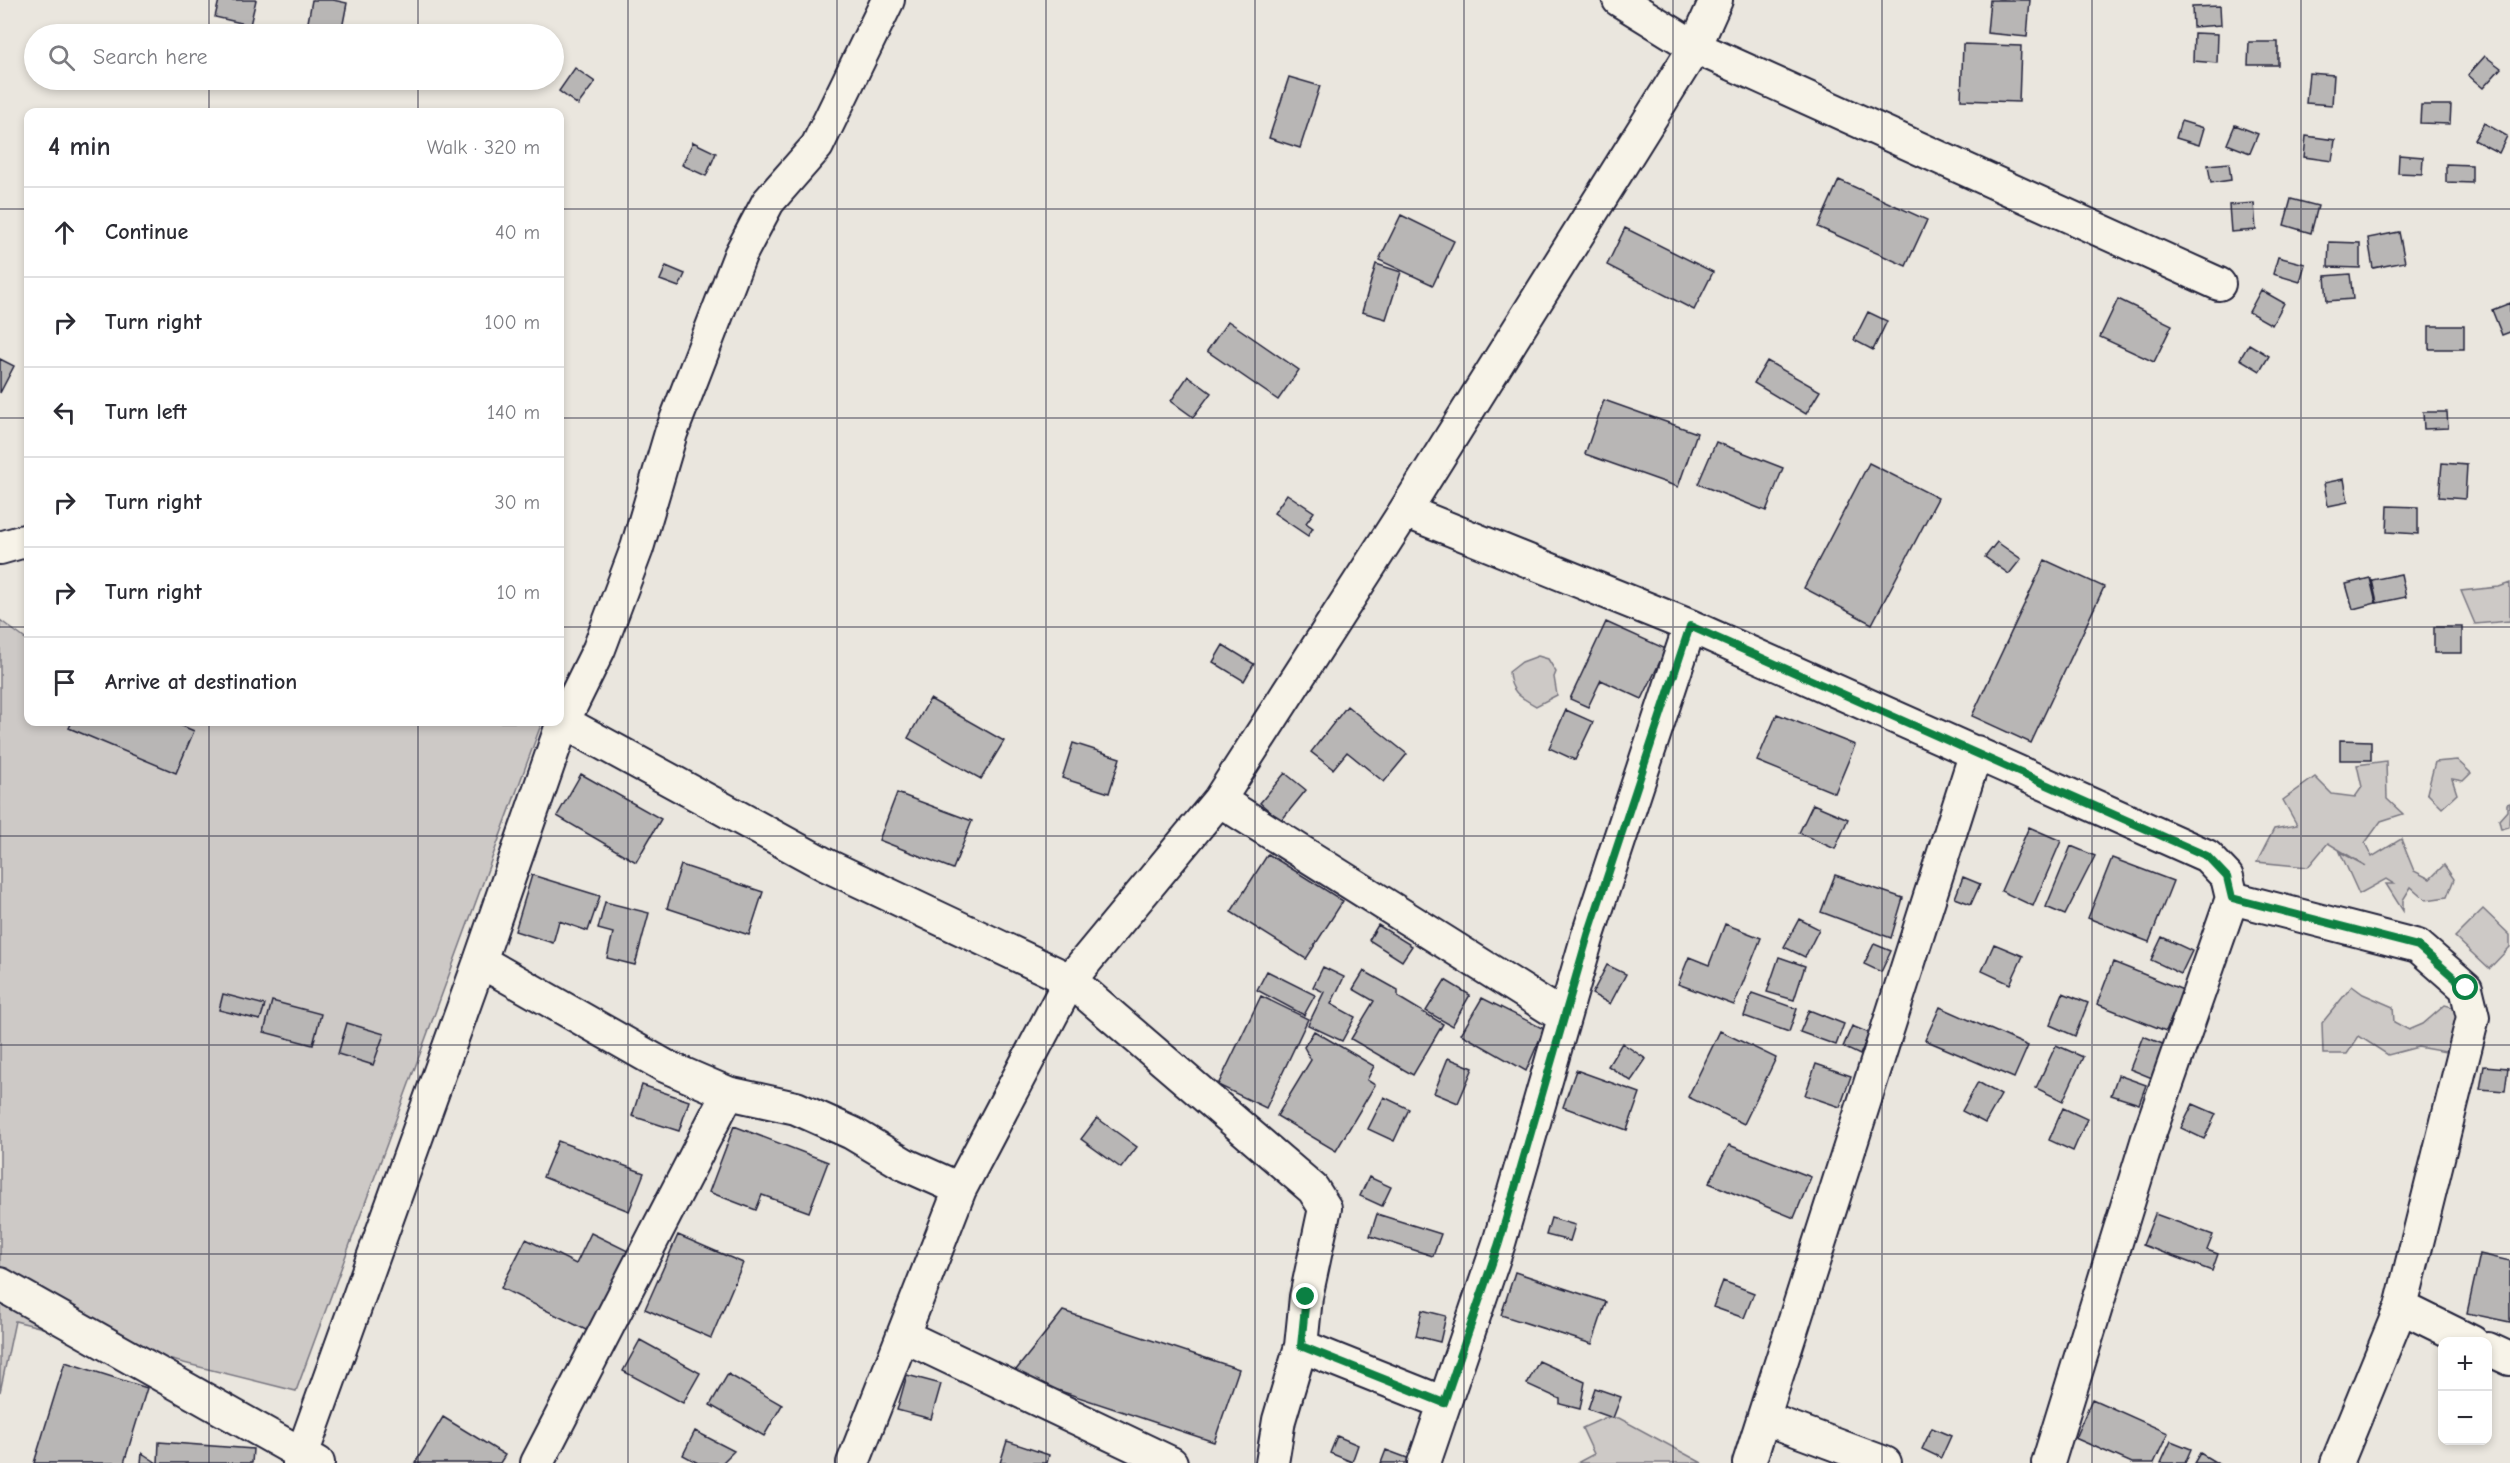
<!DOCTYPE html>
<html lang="en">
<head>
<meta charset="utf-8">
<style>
  :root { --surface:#fff; --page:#f2f2f3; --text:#2b2b33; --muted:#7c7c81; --line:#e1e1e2 }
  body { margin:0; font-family:"Comic Neue",sans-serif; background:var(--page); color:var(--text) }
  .controls { position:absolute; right:18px; bottom:18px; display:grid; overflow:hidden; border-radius:12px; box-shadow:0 3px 9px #0003 }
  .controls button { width:54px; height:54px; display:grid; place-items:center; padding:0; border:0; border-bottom:2px solid var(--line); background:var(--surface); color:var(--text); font:30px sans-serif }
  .stop { position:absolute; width:18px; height:18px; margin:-14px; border:4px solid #0b8043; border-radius:50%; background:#fff }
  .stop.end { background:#0b8043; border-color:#fff; box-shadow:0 2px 6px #0008 }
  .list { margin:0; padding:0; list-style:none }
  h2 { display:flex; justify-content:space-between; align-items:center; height:78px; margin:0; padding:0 24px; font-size:26px }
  h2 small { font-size:20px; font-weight:400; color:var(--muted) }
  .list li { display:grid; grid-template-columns:39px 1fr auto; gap:18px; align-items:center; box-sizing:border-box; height:90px; padding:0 24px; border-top:2px solid var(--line) }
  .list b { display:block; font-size:22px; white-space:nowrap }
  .list em { font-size:20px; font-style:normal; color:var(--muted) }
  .icon { flex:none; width:33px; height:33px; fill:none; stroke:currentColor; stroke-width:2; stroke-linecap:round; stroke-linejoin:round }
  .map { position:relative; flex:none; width:2510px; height:1463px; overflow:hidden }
  .search { position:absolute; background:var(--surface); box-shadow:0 3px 9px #0003; left:24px; top:24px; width:540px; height:66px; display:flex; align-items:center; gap:15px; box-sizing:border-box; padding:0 21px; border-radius:33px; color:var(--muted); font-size:22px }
  .panel { position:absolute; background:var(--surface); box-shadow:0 3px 9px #0003; left:24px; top:108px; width:540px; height:618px; border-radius:12px }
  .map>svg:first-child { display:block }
</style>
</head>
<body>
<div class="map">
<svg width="2510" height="1463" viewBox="0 0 2510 1463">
  <rect width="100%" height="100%" fill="#eae6de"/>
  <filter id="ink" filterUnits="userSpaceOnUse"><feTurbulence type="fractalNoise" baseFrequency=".0167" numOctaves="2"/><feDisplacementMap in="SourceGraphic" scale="12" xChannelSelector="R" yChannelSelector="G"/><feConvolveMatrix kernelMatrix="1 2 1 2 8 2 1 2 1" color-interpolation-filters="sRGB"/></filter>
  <g filter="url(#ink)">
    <path fill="#cdc9c6" stroke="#787680" stroke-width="1.5" d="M 2510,583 L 2510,621 L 2475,624 L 2461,591 L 2499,587 Z
      M 0,620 L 28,641 L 28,722 L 542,722 L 296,1391 L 15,1321 L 0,1392 Z
      M 1538,656 L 1548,659 L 1556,672 L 1554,677 L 1557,695 L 1536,706 C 1520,697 1510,692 1509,672 L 1522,662 Z
      M 2457,760 L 2471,773 L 2463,781 L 2452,779 L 2457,794 L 2442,808 L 2427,793 L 2435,762 Z
      M 2386,761 L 2387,799 L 2403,814 L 2381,821 L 2365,843 L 2372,857 L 2401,839 L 2414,871 L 2430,879 L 2444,865 L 2454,879 L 2447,897 L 2426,900 L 2411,887 L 2403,900 L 2403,911 L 2386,884 L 2394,884 L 2386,879 L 2359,894 L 2340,852 L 2366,866 L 2328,843 L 2308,867 L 2257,862 L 2274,829 L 2297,825 L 2283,800 L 2315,777 L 2332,794 L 2355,797 L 2362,787 L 2357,765 Z
      M 2510,803 L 2509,827 L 2501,829 L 2499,820 L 2507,811 L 2507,804 Z
      M 2483,909 L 2510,935 L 2510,947 L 2489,969 L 2455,937 Z
      M 2352,986 L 2363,994 L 2393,1007 L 2394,1022 L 2409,1030 L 2423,1024 L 2445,1005 L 2460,1009 L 2451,1053 L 2418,1047 L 2388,1055 L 2359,1036 L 2347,1054 L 2323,1054 L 2322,1023 Z
      M 1604,1418 L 1619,1418 L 1702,1463 L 1577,1463 L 1594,1454 L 1582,1428 Z"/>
    <path fill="#b8b6b5" stroke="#22223b" stroke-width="1.5" d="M 219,0 L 256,0 L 250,25 L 215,17 Z
      M 312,0 L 333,0 L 347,3 L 341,34 L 306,33 Z
      M 1990,0 L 2030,0 L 2027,37 L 1987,33 Z
      M 2220,6 L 2221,25 L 2193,27 L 2192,7 Z
      M 2194,33 L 2218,34 L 2217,63 L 2193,61 Z
      M 2249,42 L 2278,42 L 2278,65 L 2248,65 Z
      M 1963,44 L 2021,46 L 2019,102 L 1961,100 Z
      M 2485,56 L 2501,68 L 2483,88 L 2468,75 Z
      M 575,68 L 595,82 L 578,105 L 559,91 Z
      M 2309,73 L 2334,75 L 2332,105 L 2306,103 Z
      M 1289,77 L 1320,86 L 1300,148 L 1269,138 Z
      M 2421,105 L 2451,105 L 2450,124 L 2420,123 Z
      M 2181,121 L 2204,128 L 2199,145 L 2176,138 Z
      M 2484,123 L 2507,136 L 2499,153 L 2474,140 Z
      M 2235,125 L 2258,134 L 2250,153 L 2227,144 Z
      M 2306,136 L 2335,140 L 2332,161 L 2304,157 Z
      M 693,142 L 716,153 L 706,176 L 682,165 Z
      M 2399,155 L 2423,157 L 2422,174 L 2398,173 Z
      M 2229,163 L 2231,180 L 2211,183 L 2208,165 Z
      M 2446,164 L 2472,165 L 2472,183 L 2446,182 Z
      M 1839,180 L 1927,220 L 1906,266 L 1818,227 Z
      M 2291,199 L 2318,206 L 2311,233 L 2284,225 Z
      M 2254,203 L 2256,230 L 2231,232 L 2229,205 Z
      M 1401,215 L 1454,241 L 1433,285 L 1379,260 Z
      M 1625,228 L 1713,272 L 1694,310 L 1607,265 Z
      M 2399,232 L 2405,262 L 2373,268 L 2368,238 Z
      M 2329,242 L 2360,243 L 2360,268 L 2328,267 Z
      M 2278,257 L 2305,264 L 2300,282 L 2273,274 Z
      M 1376,264 L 1401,272 L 1386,319 L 1362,312 Z
      M 666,266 L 685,274 L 679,287 L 660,280 Z
      M 2350,274 L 2353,299 L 2327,301 L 2325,276 Z
      M 2261,290 L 2284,303 L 2272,325 L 2249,312 Z
      M 2118,299 L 2172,325 L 2154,362 L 2100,337 Z
      M 2510,303 L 2510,332 L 2502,335 L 2492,310 Z
      M 1868,312 L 1887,321 L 1873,350 L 1854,340 Z
      M 1228,321 L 1299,370 L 1278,400 L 1207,351 Z
      M 2429,326 L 2464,326 L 2464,349 L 2429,349 Z
      M 2249,344 L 2269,356 L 2260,371 L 2240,359 Z
      M 0,359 L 14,366 L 0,393 Z
      M 1767,361 L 1820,391 L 1806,414 L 1754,383 Z
      M 1188,376 L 1211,393 L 1193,417 L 1171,401 Z
      M 1604,400 L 1697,433 L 1678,487 L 1585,454 Z
      M 2423,412 L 2447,412 L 2448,428 L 2424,429 Z
      M 1716,442 L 1783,468 L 1766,511 L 1698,484 Z
      M 1869,463 L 1938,498 L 1872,624 L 1804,588 Z
      M 2442,463 L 2467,465 L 2465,499 L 2439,497 Z
      M 2344,479 L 2348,502 L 2328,506 L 2324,483 Z
      M 1287,494 L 1314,512 L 1306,523 L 1313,528 L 1308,536 L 1274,513 Z
      M 2388,506 L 2418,507 L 2418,534 L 2387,532 Z
      M 1997,542 L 2021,559 L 2009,574 L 1985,557 Z
      M 2045,560 L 2104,587 L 2031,743 L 1972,716 Z
      M 2401,574 L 2406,597 L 2377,603 L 2372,580 Z
      M 2370,578 L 2376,603 L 2353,609 L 2346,584 Z
      M 1606,622 L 1666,649 L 1642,699 L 1601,680 L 1588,707 L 1570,699 Z
      M 2434,627 L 2462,627 L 2462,653 L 2434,653 Z
      M 1223,645 L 1254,664 L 1244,681 L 1213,662 Z
      M 930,699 L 1004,741 L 981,779 L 908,738 Z
      M 1347,706 L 1407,754 L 1384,782 L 1347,752 L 1333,769 L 1311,752 Z
      M 1566,710 L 1593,722 L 1575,760 L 1549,748 Z
      M 1777,714 L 1855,745 L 1835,793 L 1757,761 Z
      M 72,722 L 173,722 L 194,731 L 176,773 L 69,728 Z
      M 2340,740 L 2371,741 L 2371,760 L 2340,760 Z
      M 1073,743 L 1120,758 L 1109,793 L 1062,778 Z
      M 1285,773 L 1306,790 L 1281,821 L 1260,803 Z
      M 581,774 L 661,819 L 636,862 L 557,816 Z
      M 897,793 L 972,821 L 953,869 L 879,840 Z
      M 1813,804 L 1848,819 L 1835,849 L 1799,833 Z
      M 2029,827 L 2061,841 L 2033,906 L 2001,891 Z
      M 2071,846 L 2095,856 L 2065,915 L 2046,907 Z
      M 1268,854 L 1343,901 L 1306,959 L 1231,912 Z
      M 2112,858 L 2173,881 L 2149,942 L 2088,918 Z
      M 681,865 L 763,892 L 749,935 L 667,908 Z
      M 532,875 L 600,896 L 588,931 L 559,921 L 553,943 L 515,931 Z
      M 1835,875 L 1903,898 L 1891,938 L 1821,912 Z
      M 1963,877 L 1980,884 L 1971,904 L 1955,898 Z
      M 605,902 L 649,913 L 635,965 L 607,958 L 613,933 L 598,929 Z
      M 1799,919 L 1819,929 L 1805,957 L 1784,947 Z
      M 1725,924 L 1761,938 L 1734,1005 L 1678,984 L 1689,957 L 1709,965 Z
      M 1378,925 L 1412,946 L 1402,961 L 1369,940 Z
      M 2162,937 L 2192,951 L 2181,974 L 2151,960 Z
      M 1874,944 L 1891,951 L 1881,972 L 1864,964 Z
      M 1994,944 L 2023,956 L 2010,984 L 1982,971 Z
      M 1779,957 L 1805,966 L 1794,1000 L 1767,992 Z
      M 2113,962 L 2183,990 L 2166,1031 L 2097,1004 Z
      M 1607,965 L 1626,974 L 1610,1004 L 1592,994 Z
      M 1323,967 L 1344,977 L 1331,1004 L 1355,1017 L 1342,1041 L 1308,1025 L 1324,992 L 1313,987 Z
      M 1267,971 L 1315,995 L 1304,1015 L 1257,990 Z
      M 1364,971 L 1398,990 L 1398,997 L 1443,1024 L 1413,1075 L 1351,1039 L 1374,1001 L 1353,989 Z
      M 1445,980 L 1470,995 L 1452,1026 L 1426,1011 Z
      M 1752,993 L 1797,1009 L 1789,1032 L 1744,1016 Z
      M 2063,993 L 2088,1003 L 2075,1036 L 2050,1025 Z
      M 223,994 L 265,1005 L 260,1020 L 219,1010 Z
      M 1261,996 L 1308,1019 L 1266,1108 L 1218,1085 Z
      M 1482,998 L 1544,1029 L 1526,1071 L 1461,1034 Z
      M 272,1001 L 321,1014 L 313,1045 L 264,1032 Z
      M 1940,1007 L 2028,1046 L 2014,1078 L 1925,1040 Z
      M 1809,1010 L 1844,1024 L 1836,1045 L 1800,1032 Z
      M 347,1023 L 384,1034 L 373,1065 L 338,1054 Z
      M 1852,1026 L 1869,1033 L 1860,1055 L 1843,1047 Z
      M 1314,1031 L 1374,1066 L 1367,1080 L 1375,1085 L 1336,1151 L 1277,1116 L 1311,1060 L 1304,1047 Z
      M 1720,1031 L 1776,1058 L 1744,1124 L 1688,1097 Z
      M 2143,1036 L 2165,1045 L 2152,1078 L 2130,1069 Z
      M 1622,1043 L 1646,1059 L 1631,1081 L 1608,1066 Z
      M 2056,1045 L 2083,1057 L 2063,1101 L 2036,1088 Z
      M 1448,1058 L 1473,1068 L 1458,1103 L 1434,1093 Z
      M 1816,1064 L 1851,1076 L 1840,1107 L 1805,1095 Z
      M 2484,1066 L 2508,1068 L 2505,1091 L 2480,1089 Z
      M 1576,1070 L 1640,1093 L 1627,1130 L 1563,1107 Z
      M 2118,1075 L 2146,1085 L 2139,1104 L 2111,1095 Z
      M 1978,1082 L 2001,1095 L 1985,1123 L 1962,1111 Z
      M 642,1085 L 689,1101 L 679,1131 L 632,1116 Z
      M 1384,1097 L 1409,1109 L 1394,1141 L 1368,1129 Z
      M 2193,1104 L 2216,1114 L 2204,1139 L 2181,1128 Z
      M 2063,1108 L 2087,1119 L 2073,1151 L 2049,1140 Z
      M 1097,1118 L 1137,1147 L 1121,1168 L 1081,1139 Z
      M 734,1126 L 828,1162 L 809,1212 L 762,1195 L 756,1210 L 709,1192 Z
      M 558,1141 L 644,1173 L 629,1211 L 543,1177 Z
      M 1729,1145 L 1811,1177 L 1794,1218 L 1709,1183 Z
      M 1369,1177 L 1391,1187 L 1382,1206 L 1360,1196 Z
      M 1377,1214 L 1441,1234 L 1433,1256 L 1370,1236 Z
      M 2155,1214 L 2213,1235 L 2207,1250 L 2218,1254 L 2212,1271 L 2143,1245 Z
      M 1551,1218 L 1575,1225 L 1570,1241 L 1546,1235 Z
      M 591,1233 L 630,1252 L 590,1332 L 501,1288 L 526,1239 L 576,1264 Z
      M 678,1235 L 743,1263 L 711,1338 L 645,1309 Z
      M 2480,1254 L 2510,1261 L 2510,1322 L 2467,1313 Z
      M 1515,1272 L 1606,1302 L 1592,1344 L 1501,1315 Z
      M 1723,1281 L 1754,1293 L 1744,1318 L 1713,1307 Z
      M 1422,1310 L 1446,1316 L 1440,1342 L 1416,1336 Z
      M 1063,1311 L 1239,1369 L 1214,1442 L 1012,1375 Z
      M 640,1340 L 700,1373 L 683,1403 L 623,1371 Z
      M 1539,1361 L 1585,1382 L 1580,1409 L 1560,1404 L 1560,1399 L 1527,1384 Z
      M 65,1362 L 147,1388 L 124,1463 L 34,1463 Z
      M 728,1374 L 782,1405 L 764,1436 L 710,1405 Z
      M 907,1375 L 941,1384 L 931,1419 L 897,1410 Z
      M 1595,1388 L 1621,1397 L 1613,1418 L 1588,1409 Z
      M 2092,1399 L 2168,1433 L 2154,1463 L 2132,1463 L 2075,1438 Z
      M 443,1417 L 505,1455 L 500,1463 L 415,1463 Z
      M 1932,1428 L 1951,1436 L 1941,1458 L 1922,1449 Z
      M 695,1431 L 734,1451 L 722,1463 L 698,1463 L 683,1455 Z
      M 1337,1436 L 1358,1445 L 1352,1462 L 1330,1453 Z
      M 1007,1441 L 1049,1455 L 1047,1463 L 1000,1463 Z
      M 2171,1441 L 2191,1449 L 2185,1463 L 2161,1463 Z
      M 159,1442 L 253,1449 L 252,1463 L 158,1463 Z
      M 1386,1450 L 1410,1459 L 1408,1463 L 1381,1463 Z
      M 142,1453 L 157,1463 L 141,1463 Z
      M 2200,1453 L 2217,1463 L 2194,1463 Z"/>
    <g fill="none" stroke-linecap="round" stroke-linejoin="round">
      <g stroke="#22223b" stroke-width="36">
        <path id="minor" d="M 1619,0 L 1695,47 L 2219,284
          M 1405,511 L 1690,626 L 2207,856 L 2227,877 L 2232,898 L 2149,1135 L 2048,1463
          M 0,548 L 28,540
          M 560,720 L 826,865 L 1070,980 L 1313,1189 L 1325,1208 L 1306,1297 L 1301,1346 L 1279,1420 L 1272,1463
          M 1219,800 L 1564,1017
          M 2232,898 L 2418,946 L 2466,988 L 2473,1017 L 2401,1307 L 2337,1463
          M 480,961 L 665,1066 L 728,1093 L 796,1108 L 852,1133 L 904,1164 L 960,1189
          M 0,1284 L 318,1463
          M 2401,1307 L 2472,1342
          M 904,1336 L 1171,1463
          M 1301,1346 L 1444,1403
          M 2488,1349 L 2510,1359
          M 1764,1418 L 1885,1463
          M 299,1463 L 480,961 L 563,722 L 599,649 L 637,548 L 671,433 L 740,255 L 768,202 L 817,146 L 888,0
          M 537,1463 L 728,1093
          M 853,1463 L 960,1189 L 1070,980 L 1219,800 L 1405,511 L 1695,47 L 1716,0
          M 1424,1463 L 1499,1243 L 1588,935 L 1690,626
          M 1749,1463 L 1976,752"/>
      </g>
      <use href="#minor" stroke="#f7f3e8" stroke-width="32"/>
    </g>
  </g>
  <g fill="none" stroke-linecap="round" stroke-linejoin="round" filter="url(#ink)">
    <path stroke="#0b8043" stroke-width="8" d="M 1306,1297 L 1301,1346 L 1444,1403 L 1499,1243 L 1588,935 L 1690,626 L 2207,856 L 2227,877 L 2232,898 L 2418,946 L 2466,988"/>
  </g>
  <path fill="none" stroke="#22223b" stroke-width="1.5" stroke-opacity="0.55" d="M 209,0 L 209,34M 418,0 L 418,34M 628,0 L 628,1463M 837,0 L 837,1463M 1046,0 L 1046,1463M 1255,0 L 1255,1463M 1464,0 L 1464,1463M 1673,0 L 1673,1463M 1882,0 L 1882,1463M 2092,0 L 2092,1463M 2301,0 L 2301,1463M 209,80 L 209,112M 418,80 L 418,112M 0,209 L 28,209M 560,209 L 2510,209M 0,418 L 28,418M 560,418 L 2510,418M 0,627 L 28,627M 560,627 L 2510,627M 209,722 L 209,1463M 418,722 L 418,1463M 0,836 L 2510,836M 0,1045 L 2510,1045M 0,1254 L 2510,1254"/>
</svg>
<div class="controls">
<button>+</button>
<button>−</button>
</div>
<div class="stop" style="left:2466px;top:988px"></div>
<div class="stop end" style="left:1306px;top:1297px"></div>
<div class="search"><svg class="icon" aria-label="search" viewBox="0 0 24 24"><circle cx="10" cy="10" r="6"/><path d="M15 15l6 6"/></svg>Search here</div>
<section class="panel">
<h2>4 min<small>Walk · 320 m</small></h2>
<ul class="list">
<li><svg class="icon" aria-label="ahead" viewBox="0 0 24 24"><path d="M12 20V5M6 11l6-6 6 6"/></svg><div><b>Continue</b></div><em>40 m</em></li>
<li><svg class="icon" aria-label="right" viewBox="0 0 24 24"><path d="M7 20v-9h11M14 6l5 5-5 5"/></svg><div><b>Turn right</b></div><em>100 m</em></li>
<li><svg class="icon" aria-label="left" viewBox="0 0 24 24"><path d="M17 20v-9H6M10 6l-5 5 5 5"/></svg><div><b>Turn left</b></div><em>140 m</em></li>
<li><svg class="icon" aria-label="right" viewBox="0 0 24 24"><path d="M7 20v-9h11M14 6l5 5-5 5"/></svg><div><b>Turn right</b></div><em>30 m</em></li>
<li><svg class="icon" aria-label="right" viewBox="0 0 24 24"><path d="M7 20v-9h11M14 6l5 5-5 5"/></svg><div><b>Turn right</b></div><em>10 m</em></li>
<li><svg class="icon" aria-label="arrive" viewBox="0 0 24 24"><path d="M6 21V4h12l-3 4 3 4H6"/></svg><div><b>Arrive at destination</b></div></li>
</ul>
</section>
</div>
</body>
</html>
